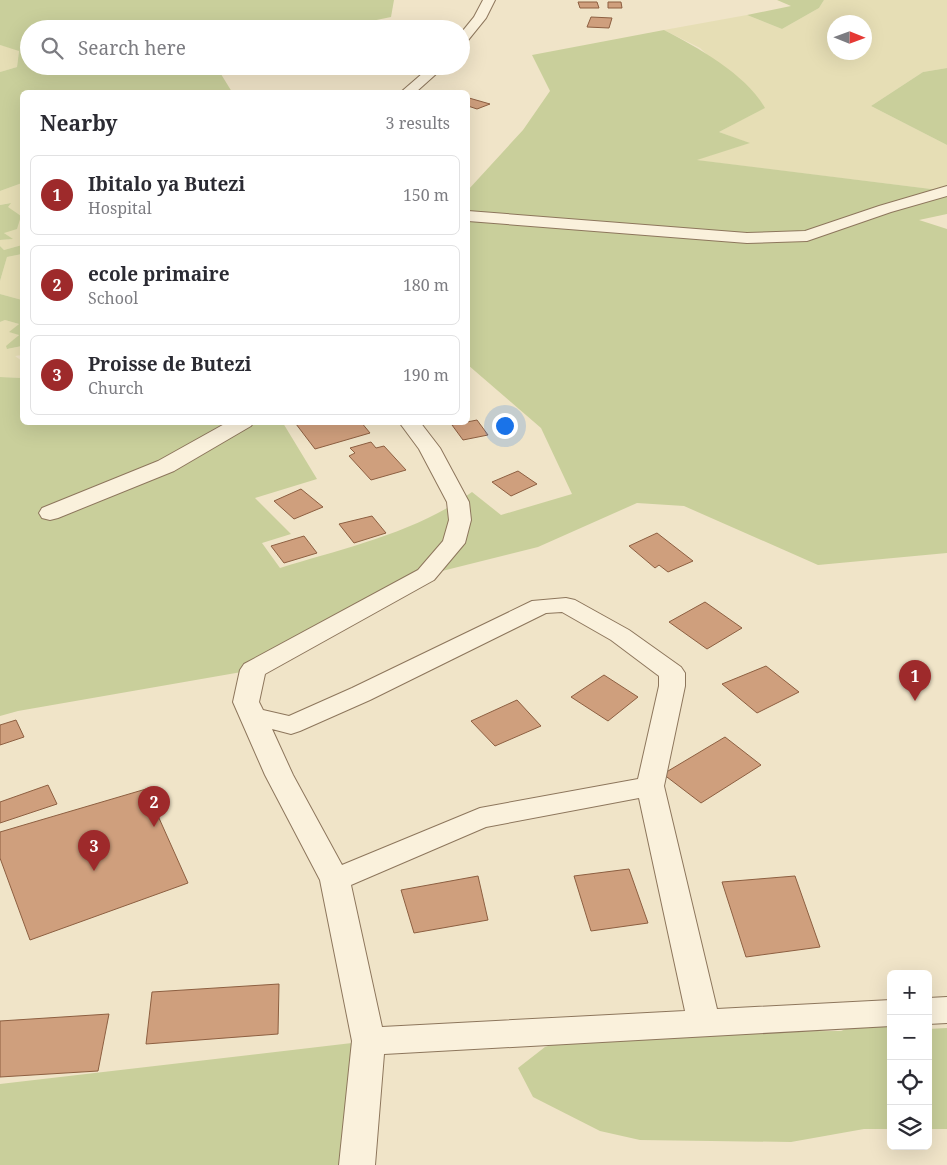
<!DOCTYPE html>
<html lang="en">
<head>
<meta charset="utf-8">
<style>
  :root { --surface:#fff; --page:#f7f7f7; --text:#2b2b33; --muted:#7c7c81; --line:#e1e1e2; --accent:#9e2a2b }
  body { margin:0; font-family:"Noto Serif",serif; background:var(--page); color:var(--text) }
  .controls { position:absolute; right:15px; bottom:15px; display:grid; overflow:hidden; border-radius:8px; box-shadow:0 5px 20px #0002 }
  .controls button { width:45px; height:45px; display:grid; place-items:center; padding:0; border:0; border-bottom:1px solid var(--line); background:var(--surface); color:var(--text); font:25px sans-serif }
  .compass { position:absolute; left:827px; top:15px; width:45px; height:45px; border-radius:50%; background:var(--surface); box-shadow:0 5px 20px #0002; rotate:91deg }
  .you { position:absolute; left:504px; top:425px; width:18px; height:18px; margin:-12px; border:4px solid #fff; border-radius:50%; background:#1a73e8; box-shadow:0 0 0 8px #1a73e833 }
  .badge { display:grid; place-items:center; width:32px; height:32px; border-radius:50%; background:var(--accent); color:#fff; font-size:16px; font-weight:700 }
  .pin { position:absolute; translate:-50% -41px; filter:drop-shadow(0 1px 2px #0008) }
  .pin::after { content:''; position:absolute; top:26px; width:18px; height:15px; background:inherit; clip-path:polygon(0 0,100% 0,50% 100%) }
  .list { margin:0; padding:0; list-style:none }
  h2 { display:flex; justify-content:space-between; align-items:center; height:65px; margin:0; padding:0 20px; font-size:21px }
  h2 small { font-size:16px; font-weight:400; color:var(--muted) }
  .list li { display:grid; grid-template-columns:32px 1fr auto; gap:15px; align-items:center; box-sizing:border-box; height:80px; margin:0 10px 10px; padding:0 10px; border:1px solid var(--line); border-radius:8px }
  .list b { display:block; font-size:19px; white-space:nowrap }
  .list p { margin:0; font-size:16px; white-space:nowrap; color:var(--muted) }
  .list em { font-size:16px; font-style:normal; color:var(--muted) }
  .icon { flex:none; width:28px; height:28px; fill:none; stroke:currentColor; stroke-width:2; stroke-linecap:round; stroke-linejoin:round }
  .map { position:relative; flex:none; width:947px; height:1165px; overflow:hidden }
  .search { position:absolute; background:var(--surface); box-shadow:0 5px 20px #0002; left:20px; top:20px; width:450px; height:55px; display:flex; align-items:center; gap:12px; box-sizing:border-box; padding:0 18px; border-radius:28px; color:var(--muted); font-size:19px }
  .panel { position:absolute; background:var(--surface); box-shadow:0 5px 20px #0002; left:20px; top:90px; width:450px; height:335px; border-radius:8px }
  .map>svg:first-child { display:block }
</style>
</head>
<body>
<div class="map">
<svg width="947" height="1165" viewBox="0 0 947 1165">
  <rect width="100%" height="100%" fill="#f0e4c8"/>
  <path fill="#e6deb5" fill-rule="evenodd" d="M 824,0 L 947,0 L 947,68 L 923,72 L 871,106 L 947,145 L 947,191 L 695,160 L 749,143 L 719,132 L 764,108 L 700,48 L 664,30 L 747,15 L 782,29 L 819,8 ZM 834,22 L 864,22 L 864,52 L 834,52 Z
    M 0,45 L 19,50 L 17,67 L 0,72 Z
    M 22,183 L 22,245 L 4,250 L 0,246 L 0,240 L 12,239 L 4,233 L 7,207 L 10,203 L 0,205 L 0,191 Z
    M 22,254 L 22,300 L 0,294 L 0,281 L 7,257 Z
    M 5,320 L 19,324 L 10,332 L 19,334 L 8,349 L 22,346 L 22,355 L 15,356 L 22,361 L 22,378 L 0,377 L 0,322 Z"/>
  <path fill="#c9cf9b" d="M 0,0 L 394,0 L 391,17 L 333,29 L 194,27 L 29,29 L 29,66 L 216,66 L 232,92 L 22,92 L 22,183 L 0,191 L 0,72 L 17,67 L 19,51 L 0,45 Z
    M 777,0 L 824,0 L 819,8 L 782,29 L 747,15 L 791,6 Z
    M 664,30 C 697,47 747,75 765,108 L 719,132 L 750,143 L 697,160 L 947,191 L 947,214 L 919,220 L 947,229 L 947,553 L 818,565 L 684,506 L 637,503 L 538,547 L 426,575 L 253,670 L 18,711 L 0,716 L 0,377 L 22,378 L 22,422 L 231,423 L 177,455 L 87,489 L 184,457 L 232,423 L 283,423 L 317,479 L 255,498 L 291,534 L 262,543 L 280,568 C 344,548 416,533 472,492 L 501,515 L 572,494 L 541,428 L 468,365 L 468,190 L 523,130 L 550,91 L 532,55 Z
    M 947,68 L 947,145 L 871,106 L 923,72 Z
    M 11,203 L 8,207 L 21,216 L 17,229 L 4,233 L 13,239 L 0,240 L 0,205 Z
    M 22,245 L 22,254 L 7,257 L 0,281 L 0,246 L 4,250 Z
    M 0,294 L 22,300 L 22,346 L 7,349 L 6,346 L 19,335 L 9,332 L 19,324 L 5,320 L 0,322 Z
    M 858,1024 L 891,1026 L 891,1129 L 864,1129 L 791,1142 L 640,1140 L 600,1131 L 533,1097 L 518,1068 L 545,1047 L 577,1037 L 658,1032 L 841,1031 Z
    M 947,1028 L 947,1129 L 928,1129 L 928,1029 Z
    M 369,1041 L 357,1165 L 0,1165 L 0,1084 Z"/>
  <path fill="#cf9f7d" stroke="#8d5f41" d="M 578,2 L 597,2 L 599,8 L 580,8 Z
    M 608,2 L 621,2 L 622,8 L 608,8 Z
    M 591,17 L 612,18 L 609,28 L 587,27 Z
    M 468,98 L 469,98 L 490,104 L 477,109 L 468,106 Z
    M 477,420 L 488,435 L 463,440 L 452,425 Z
    M 300,422 L 361,422 L 370,433 L 315,449 L 296,424 Z
    M 371,442 L 376,448 L 384,446 L 406,470 L 371,480 L 349,456 L 355,453 L 350,448 Z
    M 518,471 L 537,484 L 511,496 L 492,482 Z
    M 301,489 L 323,507 L 294,519 L 274,501 Z
    M 372,516 L 386,533 L 354,543 L 339,524 Z
    M 657,533 L 693,561 L 668,572 L 659,565 L 655,568 L 629,546 Z
    M 304,536 L 317,553 L 284,563 L 271,546 Z
    M 705,602 L 742,628 L 707,649 L 669,622 Z
    M 766,666 L 799,692 L 757,713 L 722,684 Z
    M 604,675 L 638,697 L 608,721 L 571,697 Z
    M 517,700 L 541,726 L 495,746 L 471,721 Z
    M 16,720 L 24,737 L 0,745 L 0,725 Z
    M 725,737 L 761,765 L 701,803 L 663,774 Z
    M 48,785 L 57,804 L 0,823 L 0,802 Z
    M 146,789 L 188,883 L 30,940 L 0,858 L 0,832 Z
    M 629,869 L 648,923 L 591,931 L 574,876 Z
    M 478,876 L 488,920 L 414,933 L 401,890 Z
    M 795,876 L 820,947 L 746,957 L 722,882 Z
    M 279,984 L 278,1034 L 146,1044 L 152,992 Z
    M 109,1014 L 98,1071 L 0,1077 L 0,1021 Z"/>
  <g fill="none" stroke-linecap="round" stroke-linejoin="round">
    <g stroke="#8d765c" stroke-width="2">
      <path id="street" d="M 483,0 L 495,0 L 486,18 L 465,44 L 461,45 L 461,33 L 474,17 Z
        M 431,66 L 445,66 L 416,92 L 401,92 Z
        M 947,186 L 947,196 L 891,212 L 807,241 L 747,243 L 468,221 L 468,211 L 747,233 L 805,231 L 879,206 Z
        M 228,422 L 254,422 L 251,426 L 174,471 L 58,518 L 50,520 L 42,518 L 39,513 L 42,508 L 158,461 Z
        M 399,422 L 420,422 L 440,448 L 469,502 L 471,520 L 465,543 L 434,580 L 265,674 L 259,702 L 263,710 L 289,716 L 352,688 L 532,601 L 566,598 L 575,600 L 629,630 L 681,667 L 685,673 L 685,686 L 664,786 L 717,1009 L 891,1000 L 891,1026 L 384,1054 L 375,1165 L 339,1165 L 352,1041 L 320,880 L 265,775 L 233,702 L 240,670 L 244,664 L 418,570 L 443,541 L 449,520 L 447,502 L 419,449 ZM 562,612 L 611,640 L 659,676 L 659,686 L 638,779 L 480,808 L 342,865 L 293,775 L 272,729 L 291,734 L 300,731 L 370,700 L 546,613 ZM 639,798 L 685,1011 L 382,1027 L 351,885 L 486,827 Z
        M 947,997 L 947,1023 L 928,1024 L 928,998 Z"/>
    </g>
    <use href="#street" fill="#faf1dc" fill-rule="evenodd"/>
  </g>
</svg>
<div class="controls">
<button>+</button>
<button>−</button>
<button><svg class="icon" aria-label="locate" viewBox="0 0 24 24"><circle cx="12" cy="12" r="6"/><path d="M12 2v4M12 18v4M2 12h4M18 12h4"/></svg></button>
<button><svg class="icon" aria-label="layers" viewBox="0 0 24 24"><path d="M12 4l9 5-9 5-9-5zM3 14l9 5 9-5"/></svg></button>
</div>
<svg class="compass" viewBox="-18 -18 36 36"><path d="M0-13l5 13h-10z" fill="#e53935"/><path d="M0 13l5-13h-10z" fill="#7c7c81"/></svg>
<div class="you"></div>
<div class="pin badge" style="left:915px;top:701px">1</div>
<div class="pin badge" style="left:154px;top:827px">2</div>
<div class="pin badge" style="left:94px;top:871px">3</div>
<div class="search"><svg class="icon" aria-label="search" viewBox="0 0 24 24"><circle cx="10" cy="10" r="6"/><path d="M15 15l6 6"/></svg>Search here</div>
<section class="panel">
<h2>Nearby<small>3 results</small></h2>
<ul class="list">
<li><span class="badge">1</span><div><b>Ibitalo ya Butezi</b><p>Hospital</p></div><em>150 m</em></li>
<li><span class="badge">2</span><div><b>ecole primaire</b><p>School</p></div><em>180 m</em></li>
<li><span class="badge">3</span><div><b>Proisse de Butezi</b><p>Church</p></div><em>190 m</em></li>
</ul>
</section>
</div>
</body>
</html>
